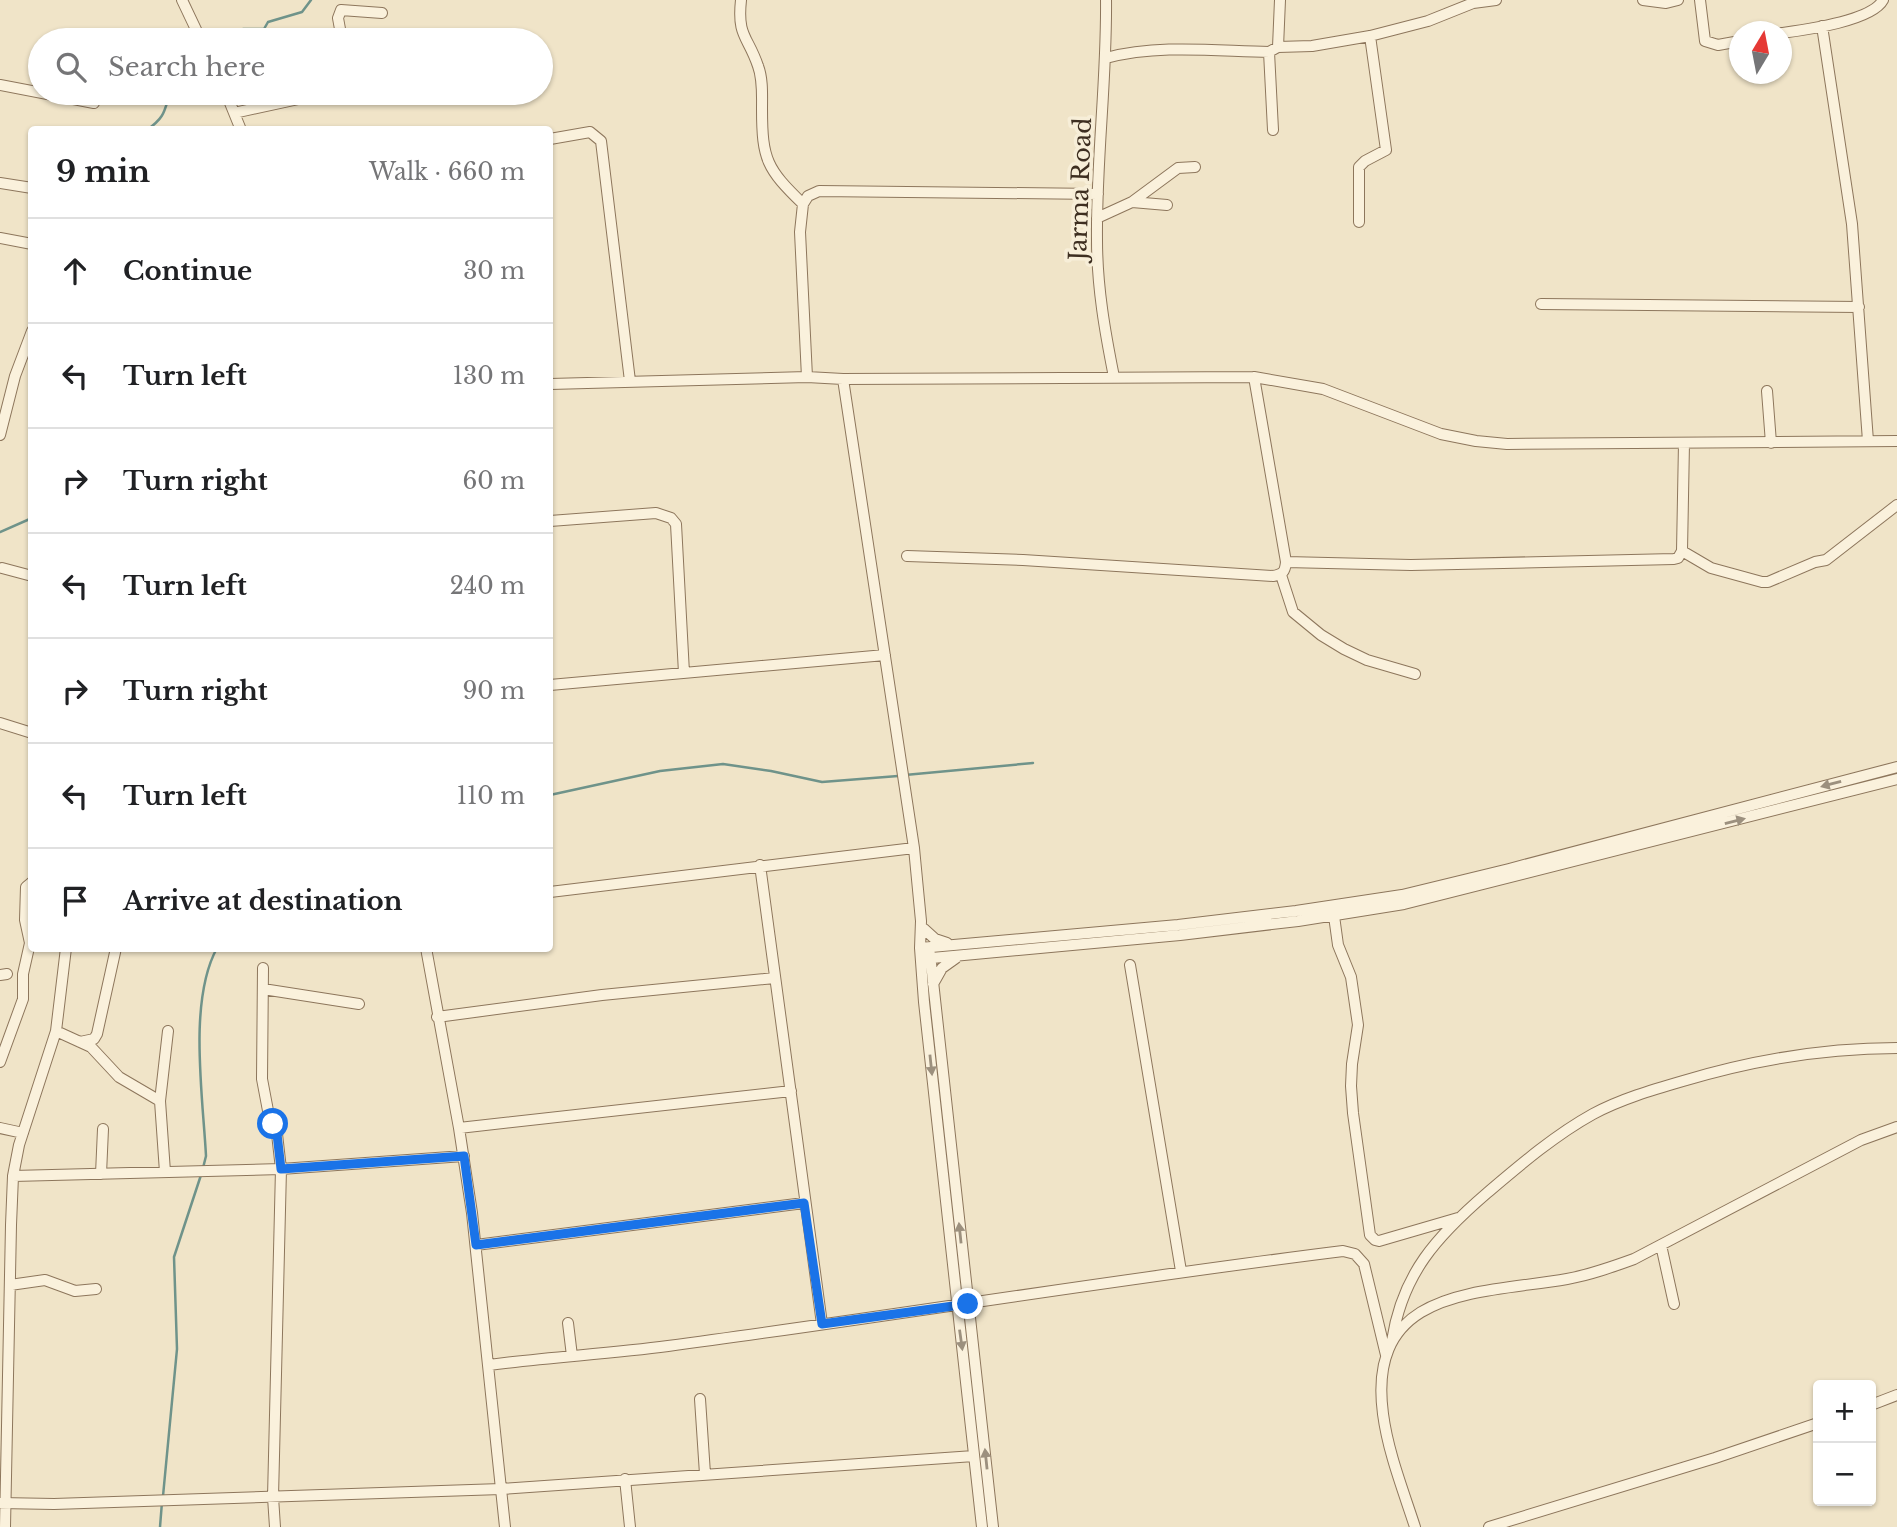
<!DOCTYPE html>
<html lang="en">
<head>
<meta charset="utf-8">
<style>
  :root { --surface:#fff; --page:#f6f6f6; --text:#202124; --muted:#757577; --line:#e0e0e0 }
  body { margin:0; font-family:"Libre Baskerville",serif; background:var(--page); color:var(--text) }
  .controls { position:absolute; right:21px; bottom:21px; display:grid; overflow:hidden; border-radius:7px; box-shadow:0 2px 5px #0004 }
  .controls button { width:63px; height:63px; display:grid; place-items:center; padding:0; border:0; border-bottom:2px solid var(--line); background:var(--surface); color:var(--text); font:35px sans-serif }
  .compass { position:absolute; left:1729px; top:21px; width:63px; height:63px; border-radius:50%; background:var(--surface); box-shadow:0 2px 5px #0004; rotate:10deg }
  .stop { position:absolute; width:21px; height:21px; margin:-16px; border:5px solid #1a73e8; border-radius:50%; background:#fff }
  .stop.end { background:#1a73e8; border-color:#fff; box-shadow:0 2px 7px #0008 }
  .list { margin:0; padding:0; list-style:none }
  h2 { display:flex; justify-content:space-between; align-items:center; height:91px; margin:0; padding:0 28px; font-size:30px }
  h2 small { font-size:23px; font-weight:400; color:var(--muted) }
  .list li { display:grid; grid-template-columns:46px 1fr auto; gap:21px; align-items:center; box-sizing:border-box; height:105px; padding:0 28px; border-top:2px solid var(--line) }
  .list b { display:block; font-size:26px; white-space:nowrap }
  .list em { font-size:23px; font-style:normal; color:var(--muted) }
  .icon { flex:none; width:38px; height:38px; fill:none; stroke:currentColor; stroke-width:2; stroke-linecap:round; stroke-linejoin:round }
  .map { position:relative; flex:none; width:1897px; height:1527px; overflow:hidden }
  .search { position:absolute; background:var(--surface); box-shadow:0 2px 5px #0004; left:28px; top:28px; width:525px; height:77px; display:flex; align-items:center; gap:18px; box-sizing:border-box; padding:0 24px; border-radius:38px; color:var(--muted); font-size:26px }
  .panel { position:absolute; background:var(--surface); box-shadow:0 2px 5px #0004; left:28px; top:126px; width:525px; height:826px; border-radius:7px }
  .map>svg:first-child { display:block }
</style>
</head>
<body>
<div class="map">
<svg width="1897" height="1527" viewBox="0 0 1897 1527">
  <rect width="100%" height="100%" fill="#f0e4c8"/>
  <g fill="none" stroke-linecap="round" stroke-linejoin="round">
    <path stroke="#6f938a" stroke-width="2.5" d="M 226,40 L 243,29 L 264,29 L 268,22 L 302,12 L 311,0
      M 147,130 C 165,117 164,112 170,93
      M 0,532 L 32,518
      M 905,775 L 1033,763
      M 550,795 L 660,771 L 723,764 L 771,771 L 822,782 L 898,776
      M 203,1168 L 206,1156 C 203,1097 188,1001 217,948
      M 163,1496 L 177,1349 L 174,1257 L 201,1175
      M 160,1527 L 162,1502"/>
    <g stroke="#8d765c" stroke-width="12">
      <path id="minor" d="M 182,0 L 201,40
        M 741,0 C 737,37 748,36 758,66 C 763,79 762,95 762,109 C 762,160 767,169 803,204
        M 1106,0 C 1107,80 1096,160 1097,240 C 1097,287 1105,332 1114,377
        M 1643,0 L 1666,3 L 1678,0
        M 1700,0 L 1705,41 L 1718,45 L 1740,41
        M 1822,26 L 1852,224 L 1868,441
        M 1782,33 C 1804,30 1872,21 1883,0
        M 342,40 L 338,18 L 341,10 L 382,13
        M 1278,47 L 1280,0
        M 1269,52 L 1273,130
        M 1106,58 C 1159,44 1215,51 1269,52 L 1278,47 L 1312,46 L 1370,36 L 1428,21 L 1473,3 L 1496,0
        M 0,85 L 94,103
        M 226,93 L 241,130
        M 234,113 L 326,93
        M 550,139 L 590,132 L 601,141 L 630,381
        M 0,183 L 32,188
        M 1132,202 L 1167,205
        M 1097,218 L 1132,202 L 1178,168 L 1195,167
        M 1359,222 L 1359,167 L 1365,161 L 1386,150 L 1370,36
        M 0,238 L 32,244
        M 1541,304 L 1859,307
        M 807,377 L 800,232 L 803,204 L 808,196 L 819,191 L 1098,194
        M 843,379 L 914,848 L 921,921 L 920,948 L 924,1002 L 982,1527
        M 550,384 L 807,377 L 843,379 L 1254,377 L 1323,389 L 1441,434 L 1476,441 L 1507,444 L 1897,441
        M 1767,391 L 1771,443
        M 0,435 L 15,376 L 32,331
        M 550,521 L 656,513 L 671,518 L 676,524 L 684,673
        M 1682,551 L 1711,568 L 1762,582 L 1768,582 L 1815,562 L 1826,560 L 1897,505
        M 907,556 L 1023,560 L 1273,576 C 1283,574 1285,572 1286,562 L 1254,377
        M 1286,562 L 1411,565 L 1674,559 L 1678,558 L 1682,551 L 1684,443
        M 2,568 L 32,576
        M 1281,575 L 1293,612 L 1321,635 L 1344,649 L 1367,660 L 1415,674
        M 550,685 L 885,655
        M 0,723 L 32,733
        M 760,865 L 822,1324
        M 550,892 L 914,848
        M 1334,916 L 1338,945 L 1351,977 L 1358,1025 L 1352,1064 L 1351,1086 L 1353,1113 L 1370,1235 L 1375,1240 L 1379,1241 L 1458,1218
        M 924,929 L 935,939 L 947,943
        M 426,948 L 459,1128 L 472,1213 L 505,1527
        M 920,948 L 1178,925 L 1296,911 L 1402,895 L 1509,869 L 1897,767
        M 930,954 L 993,1527
        M 921,959 L 1180,935 L 1298,921 L 1404,904 L 1897,779
        M 1130,965 L 1181,1271
        M 263,968 L 262,1079 L 269,1116 L 277,1134 L 281,1169 L 273,1497 L 275,1527
        M 0,975 L 7,974
        M 933,984 L 942,968 L 956,958
        M 263,989 L 359,1004
        M 437,1017 L 602,995 L 775,978
        M 56,1031 L 91,1047 L 119,1077 L 160,1101
        M 80,1042 L 94,1039 L 97,1034 L 116,948
        M 0,1062 L 23,999 L 23,974 L 30,943 L 25,920 L 26,887 L 32,882
        M 0,1128 L 23,1133
        M 459,1128 L 791,1091
        M 165,1172 L 160,1101 L 168,1031
        M 101,1174 L 103,1129
        M 13,1176 L 281,1169 L 464,1156
        M 476,1245 L 804,1203
        M 1661,1245 L 1674,1304
        M 10,1285 L 45,1280 L 75,1291 L 96,1289
        M 568,1323 L 572,1356
        M 1392,1341 C 1402,1274 1437,1236 1487,1193 C 1520,1165 1555,1135 1593,1114 C 1621,1099 1652,1090 1683,1081 C 1753,1060 1823,1048 1897,1048
        M 489,1365 C 548,1357 608,1354 668,1346 C 893,1316 1117,1279 1343,1251 L 1355,1254 L 1364,1264 L 1386,1355
        M 700,1399 L 705,1474
        M 1871,1405 L 1897,1395
        M 625,1479 L 630,1527
        M 0,1503 L 54,1504 L 501,1489 L 974,1456
        M 5,1527 L 11,1225 L 13,1176 L 19,1145 L 56,1031 L 66,948
        M 1415,1527 C 1403,1490 1388,1452 1383,1414 C 1366,1287 1480,1294 1567,1279 C 1590,1275 1612,1267 1634,1259 L 1861,1140 L 1897,1127
        M 1489,1527 L 1715,1458 L 1818,1423"/>
    </g>
    <use href="#minor" stroke="#faf1dc" stroke-width="10"/>
  </g>
  <defs><path id="oneway-solid" d="M-6-.8H1V-3.2L6.5 0L1 3.2V.8H-6Z" transform="scale(1.75)"/></defs>
  <g fill="#9c907e">
    <use href="#oneway-solid" transform="translate(1831 784) rotate(165)"/>
    <use href="#oneway-solid" transform="translate(1735 821) rotate(-14)"/>
    <use href="#oneway-solid" transform="translate(931 1065) rotate(84)"/>
    <use href="#oneway-solid" transform="translate(960 1233) rotate(-96)"/>
    <use href="#oneway-solid" transform="translate(961 1340) rotate(82)"/>
    <use href="#oneway-solid" transform="translate(986 1459) rotate(-96)"/>
  </g>
  <g fill="none" stroke-linecap="round" stroke-linejoin="round">
    <path stroke="#1a73e8" stroke-width="9" d="M 273,1124 L 277,1134 L 281,1169 L 464,1156 L 476,1245 L 804,1203 L 822,1324 L 968,1304"/>
  </g>
  <g text-anchor="middle" dominant-baseline="central" stroke-width="7" stroke-linejoin="round" paint-order="stroke">
    <g font-size="24" fill="#3d2e20" stroke="#f7eed8">
      <text transform="translate(1080 189) rotate(-88)">Jarma Road</text>
    </g>
  </g>
</svg>
<div class="controls">
<button>+</button>
<button>−</button>
</div>
<svg class="compass" viewBox="-18 -18 36 36"><path d="M0-13l5 13h-10z" fill="#e53935"/><path d="M0 13l5-13h-10z" fill="#757577"/></svg>
<div class="stop" style="left:273px;top:1124px"></div>
<div class="stop end" style="left:968px;top:1304px"></div>
<div class="search"><svg class="icon" aria-label="search" viewBox="0 0 24 24"><circle cx="10" cy="10" r="6"/><path d="M15 15l6 6"/></svg>Search here</div>
<section class="panel">
<h2>9 min<small>Walk · 660 m</small></h2>
<ul class="list">
<li><svg class="icon" aria-label="ahead" viewBox="0 0 24 24"><path d="M12 20V5M6 11l6-6 6 6"/></svg><div><b>Continue</b></div><em>30 m</em></li>
<li><svg class="icon" aria-label="left" viewBox="0 0 24 24"><path d="M17 20v-9H6M10 6l-5 5 5 5"/></svg><div><b>Turn left</b></div><em>130 m</em></li>
<li><svg class="icon" aria-label="right" viewBox="0 0 24 24"><path d="M7 20v-9h11M14 6l5 5-5 5"/></svg><div><b>Turn right</b></div><em>60 m</em></li>
<li><svg class="icon" aria-label="left" viewBox="0 0 24 24"><path d="M17 20v-9H6M10 6l-5 5 5 5"/></svg><div><b>Turn left</b></div><em>240 m</em></li>
<li><svg class="icon" aria-label="right" viewBox="0 0 24 24"><path d="M7 20v-9h11M14 6l5 5-5 5"/></svg><div><b>Turn right</b></div><em>90 m</em></li>
<li><svg class="icon" aria-label="left" viewBox="0 0 24 24"><path d="M17 20v-9H6M10 6l-5 5 5 5"/></svg><div><b>Turn left</b></div><em>110 m</em></li>
<li><svg class="icon" aria-label="arrive" viewBox="0 0 24 24"><path d="M6 21V4h12l-3 4 3 4H6"/></svg><div><b>Arrive at destination</b></div></li>
</ul>
</section>
</div>
</body>
</html>
